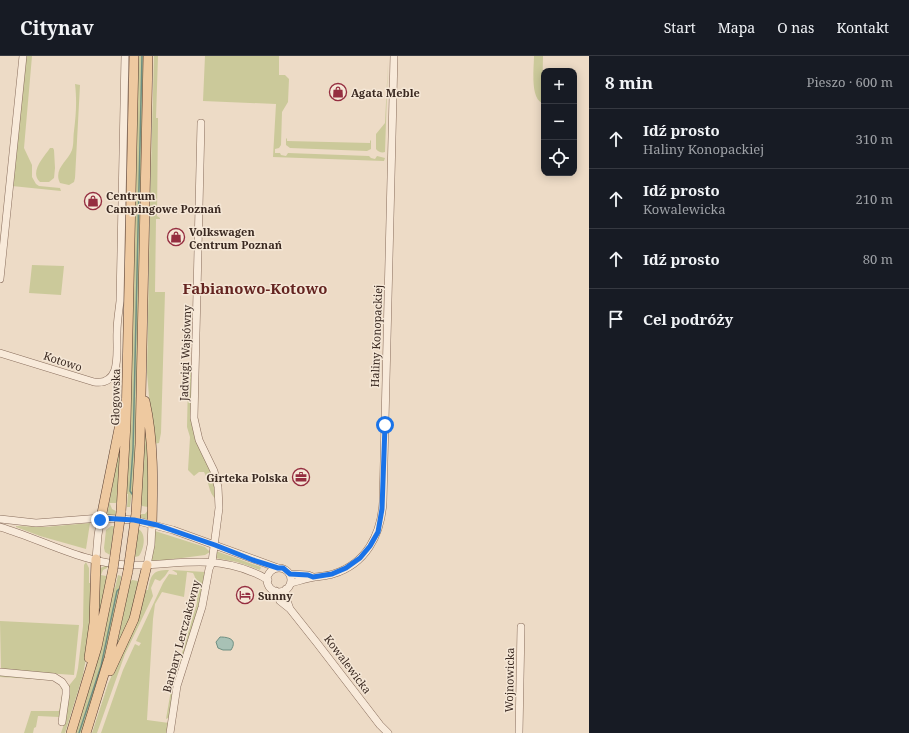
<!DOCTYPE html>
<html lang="pl">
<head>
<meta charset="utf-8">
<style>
  :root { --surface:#171b24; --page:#242831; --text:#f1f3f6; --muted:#9ea1a6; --line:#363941 }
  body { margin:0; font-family:"Noto Serif",serif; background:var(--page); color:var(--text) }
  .controls { position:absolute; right:12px; top:12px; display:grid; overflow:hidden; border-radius:8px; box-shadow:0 2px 10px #0003 }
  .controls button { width:36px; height:36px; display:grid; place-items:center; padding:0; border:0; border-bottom:1px solid var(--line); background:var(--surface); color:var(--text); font:20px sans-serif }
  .stop { position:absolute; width:12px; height:12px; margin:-9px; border:3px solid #1a73e8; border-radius:50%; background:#fff }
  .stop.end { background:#1a73e8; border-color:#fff; box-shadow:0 1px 4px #0008 }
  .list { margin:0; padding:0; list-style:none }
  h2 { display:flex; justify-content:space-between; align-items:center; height:52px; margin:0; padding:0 16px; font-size:17px }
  h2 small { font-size:13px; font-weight:400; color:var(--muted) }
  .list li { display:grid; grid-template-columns:26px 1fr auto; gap:12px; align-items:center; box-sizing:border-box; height:60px; padding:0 16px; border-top:1px solid var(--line) }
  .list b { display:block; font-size:15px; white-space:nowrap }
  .list p { margin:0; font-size:13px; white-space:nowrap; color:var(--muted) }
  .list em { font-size:13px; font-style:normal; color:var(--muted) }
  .icon { flex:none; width:22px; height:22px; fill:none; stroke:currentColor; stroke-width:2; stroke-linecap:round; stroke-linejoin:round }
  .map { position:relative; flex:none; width:589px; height:677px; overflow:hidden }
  header { display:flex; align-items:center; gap:24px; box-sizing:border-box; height:56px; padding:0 20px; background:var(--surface); border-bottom:1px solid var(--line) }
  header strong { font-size:19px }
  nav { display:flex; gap:22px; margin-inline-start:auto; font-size:14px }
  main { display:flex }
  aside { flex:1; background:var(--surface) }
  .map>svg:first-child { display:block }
</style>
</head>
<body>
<header>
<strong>Citynav</strong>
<nav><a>Start</a><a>Mapa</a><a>O nas</a><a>Kontakt</a></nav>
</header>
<main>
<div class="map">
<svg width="589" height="677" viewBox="0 0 589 677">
  <rect width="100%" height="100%" fill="#eddbc6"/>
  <path fill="#cbc99a" d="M 26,0 L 32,0 L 24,92 L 32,109 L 32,121 L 36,128 L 39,130 L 60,132 L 61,135 L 12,130 Z
    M 138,0 L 145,0 L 139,270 L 134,438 L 132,438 L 130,451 L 127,451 L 128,438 L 125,438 Z
    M 154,0 L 158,0 L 156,62 L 158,62 L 157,160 L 160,162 L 160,163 L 156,163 L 155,236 L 165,236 L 161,377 L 159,387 L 153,388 L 147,317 L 150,149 Z
    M 205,0 L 279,0 L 279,19 L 285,19 L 289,23 L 288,46 L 282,56 L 281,89 L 279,92 L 275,93 L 275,97 L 280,97 L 281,99 L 286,100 L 288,97 L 369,100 L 371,102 L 375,103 L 377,100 L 385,102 L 384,105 L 273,101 L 276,48 L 203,45 Z
    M 534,0 L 543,0 L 542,47 C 530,42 534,11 534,0 Z
    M 388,6 L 385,96 C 382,97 378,96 376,93 L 376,78 L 385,67 Z
    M 75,28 L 80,29 L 75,122 L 74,126 L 69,129 L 60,127 C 53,113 68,105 72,94 C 74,88 73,81 74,75 C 76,58 77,45 75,28 Z
    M 287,82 L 287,85 L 370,87 L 370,84 L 371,85 L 371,93 L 367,95 L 290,92 L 286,89 L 286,83 Z
    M 50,92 L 53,92 L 54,94 L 55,112 L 54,122 L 49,126 L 40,126 C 29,116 44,101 50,92 Z
    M 32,209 L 64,210 L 61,239 L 29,237 Z
    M 190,315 L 192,315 L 192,360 L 215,426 L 216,443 C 208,437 209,424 204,416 L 199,416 L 194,420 L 188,414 L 190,381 L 187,371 L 188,327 L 190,326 Z
    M 145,359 L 148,394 L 149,464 L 140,462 L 140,458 L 145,458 L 148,454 L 148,451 L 142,450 L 141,448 Z
    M 122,370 L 117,445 L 116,447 L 110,447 L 110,448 L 112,453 L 116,455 L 115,460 L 107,459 L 112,432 Z
    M 90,467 L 86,493 L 40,480 L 16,471 L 16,470 L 45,471 Z
    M 111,470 L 114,470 L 110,499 L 105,496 L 104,492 L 106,474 Z
    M 138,473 C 147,477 144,493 139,500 L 135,501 Z
    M 155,475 L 205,491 L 210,496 L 205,499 L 151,506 Z
    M 216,495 L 261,511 L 260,514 L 237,506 L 215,502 Z
    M 86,506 L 89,512 L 89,527 L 90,527 L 92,568 L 83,619 L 65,677 L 61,677 L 64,668 L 67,632 L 76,621 L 78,612 L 83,570 L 84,509 Z
    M 105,510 L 108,510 L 107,512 L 103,514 L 101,519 L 106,520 L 107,522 L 101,555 L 96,569 L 98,513 Z
    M 169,514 L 165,520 L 160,525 L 155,523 L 151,532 L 153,540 L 125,598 L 97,677 L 92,677 L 108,628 L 135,567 L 146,534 L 148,534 C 151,519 152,514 169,514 Z
    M 172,514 L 205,516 L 203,538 L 170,661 L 166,663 L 171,634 L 197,547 C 197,537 198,525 193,517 L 187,516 L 184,541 L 162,536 L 155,548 L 153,563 L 147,664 L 169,667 L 168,677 L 101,677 L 123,614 L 135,588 L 139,590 L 141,587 L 136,585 L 163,527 L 169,518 L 177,519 L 177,517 Z
    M 118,519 L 121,520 L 121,522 L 112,578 L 83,677 L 74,677 L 113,532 L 115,532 Z
    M 132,524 L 138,525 L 133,555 L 114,603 L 130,526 Z
    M 0,565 L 79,569 L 74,619 L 1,614 Z
    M 0,619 L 52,623 L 60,627 L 65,634 L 60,666 L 59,666 L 59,661 L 38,660 L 36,671 L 34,672 L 33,677 L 24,677 L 31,655 L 59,655 C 61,642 68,629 51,624 L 0,621 Z"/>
  <path fill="#a8c1b5" stroke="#6e8f82" d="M 220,581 C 228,581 238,583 231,594 L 223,594 L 218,592 L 216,586 Z"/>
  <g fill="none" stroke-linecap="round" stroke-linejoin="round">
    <path stroke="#6e8f82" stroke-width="1.5" d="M 132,438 L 130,435 L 133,393 L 142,0
      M 79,677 L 101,610 L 117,535 L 119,533"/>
    <g stroke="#886d5c" stroke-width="8">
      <path id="minor" d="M 0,223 L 23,0
        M 0,297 L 94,326 C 123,330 116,294 117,276 C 117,265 119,255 120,245 L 125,0
        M 0,463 L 36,467 L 101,462 L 134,464 L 173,474 L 278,512
        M 0,471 C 41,483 85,508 128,509 C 172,510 209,498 252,516 C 258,518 262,520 268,524
        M 96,503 L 98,479 L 101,462
        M 147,509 L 151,489 L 152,468
        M267 524a12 12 0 1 1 24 0a12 12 0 1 1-24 0Z
        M 290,518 L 308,519 L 313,521
        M 291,527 C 299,525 307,522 315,521 C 321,520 327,520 333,518 C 366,508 381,479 383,446 L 394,0
        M 286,533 L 286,542 L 290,553 L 317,587 L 380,669 L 388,677
        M 276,535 L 280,545 L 290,553
        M 0,616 L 54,621 L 62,626 L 66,632 L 66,638 L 62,666
        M 170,677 L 177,630 L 202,551 L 209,513 L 212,506 L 219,452 L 218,431 L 214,415 L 199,384 L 194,362 L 201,67
        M 519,677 L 521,571"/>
    </g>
    <g stroke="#563c30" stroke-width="10">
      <path id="major" d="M 145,345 C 154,385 153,427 152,468
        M 121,456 L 126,367 L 134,0
        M 136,458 L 140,388 L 148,0
        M 101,462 L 123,353
        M 89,602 L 94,567 L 96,503
        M 110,615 L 134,563 L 147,509
        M 71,677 L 97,591 L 113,513
        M 86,677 L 109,602 L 128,515"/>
    </g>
    <use href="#minor" stroke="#f8eada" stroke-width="7"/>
    <use href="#major" stroke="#eec9a0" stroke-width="9"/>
    <g stroke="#563c30" stroke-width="10" stroke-linecap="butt">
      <path id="major-bridge" d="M 113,513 L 121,456
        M 128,515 L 136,458"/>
    </g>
    <use href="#major-bridge" stroke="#eec9a0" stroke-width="9"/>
  </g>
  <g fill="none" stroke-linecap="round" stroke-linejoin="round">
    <path stroke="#1a73e8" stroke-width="5" d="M 100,464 L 101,462 L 134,464 L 157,469 L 215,489 L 253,504 L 278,512 L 283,512 L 290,518 L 308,519 L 313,521 L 332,518 L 346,512 L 360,502 L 370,490 L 378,476 L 382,453 L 385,369"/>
  </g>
  <defs>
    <g id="shop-ring" transform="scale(0.9)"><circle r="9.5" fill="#f5e7d6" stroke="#952e40" stroke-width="1.5"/><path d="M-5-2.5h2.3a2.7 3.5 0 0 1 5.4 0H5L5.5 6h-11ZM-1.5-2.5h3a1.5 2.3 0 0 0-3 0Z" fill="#952e40"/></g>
    <g id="office-ring" transform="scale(0.9)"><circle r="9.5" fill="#f5e7d6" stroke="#952e40" stroke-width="1.5"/><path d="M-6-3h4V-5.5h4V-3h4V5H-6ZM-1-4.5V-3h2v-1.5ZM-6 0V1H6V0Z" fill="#952e40"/></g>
    <g id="hotel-ring" transform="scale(0.9)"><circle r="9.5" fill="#f5e7d6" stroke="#952e40" stroke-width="1.5"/><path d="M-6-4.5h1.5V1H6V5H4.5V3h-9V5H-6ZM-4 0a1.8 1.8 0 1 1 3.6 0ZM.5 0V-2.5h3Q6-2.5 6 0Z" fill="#952e40"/></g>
  </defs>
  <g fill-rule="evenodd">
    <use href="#shop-ring" x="338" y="36"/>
    <use href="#shop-ring" x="93" y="145"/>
    <use href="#shop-ring" x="176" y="181"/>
    <use href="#office-ring" x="301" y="421"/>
    <use href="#hotel-ring" x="245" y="539"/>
  </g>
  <g text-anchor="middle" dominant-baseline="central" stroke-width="3" stroke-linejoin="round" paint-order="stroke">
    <g font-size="11" font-weight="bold" fill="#392820" stroke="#f5e7d6" text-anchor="start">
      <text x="351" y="36">Agata Meble</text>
      <text x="106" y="139">Centrum<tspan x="106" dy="13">Campingowe Poznań</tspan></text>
      <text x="189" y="175">Volkswagen<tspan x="189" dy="13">Centrum Poznań</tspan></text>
      <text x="288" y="421" text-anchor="end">Girteka Polska</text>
      <text x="258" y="539">Sunny</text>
    </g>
    <g font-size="11" fill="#392820" stroke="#f5e7d6">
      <text transform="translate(376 280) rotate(-88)">Haliny Konopackiej</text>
      <text transform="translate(185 297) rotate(-88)">Jadwigi Wajsówny</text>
      <text transform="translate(63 305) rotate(18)">Kotowo</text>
      <text transform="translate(115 341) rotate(-89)">Głogowska</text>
      <text transform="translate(181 580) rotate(-75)">Barbary Lerczakówny</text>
      <text transform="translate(348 608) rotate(53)">Kowalewicka</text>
      <text transform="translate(509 624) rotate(-89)">Wojnowicka</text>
    </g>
    <g font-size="15" font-weight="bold" fill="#642420" stroke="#f5e7d6">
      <text x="255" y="232">Fabianowo-Kotowo</text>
    </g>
  </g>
</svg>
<div class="controls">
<button>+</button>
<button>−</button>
<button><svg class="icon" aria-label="locate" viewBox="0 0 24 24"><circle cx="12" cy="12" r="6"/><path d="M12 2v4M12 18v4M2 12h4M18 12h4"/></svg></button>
</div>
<div class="stop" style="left:385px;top:369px"></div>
<div class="stop end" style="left:100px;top:464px"></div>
</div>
<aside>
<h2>8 min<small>Pieszo · 600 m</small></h2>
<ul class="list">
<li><svg class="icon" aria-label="ahead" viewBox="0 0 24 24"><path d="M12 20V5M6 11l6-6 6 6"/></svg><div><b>Idź prosto</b><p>Haliny Konopackiej</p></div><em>310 m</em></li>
<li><svg class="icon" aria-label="ahead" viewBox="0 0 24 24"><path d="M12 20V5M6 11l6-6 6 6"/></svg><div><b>Idź prosto</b><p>Kowalewicka</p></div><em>210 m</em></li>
<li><svg class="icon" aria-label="ahead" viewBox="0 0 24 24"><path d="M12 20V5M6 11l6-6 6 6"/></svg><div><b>Idź prosto</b></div><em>80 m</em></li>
<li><svg class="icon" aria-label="arrive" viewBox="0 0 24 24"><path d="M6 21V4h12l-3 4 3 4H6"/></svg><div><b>Cel podróży</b></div></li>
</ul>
</aside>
</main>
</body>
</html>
